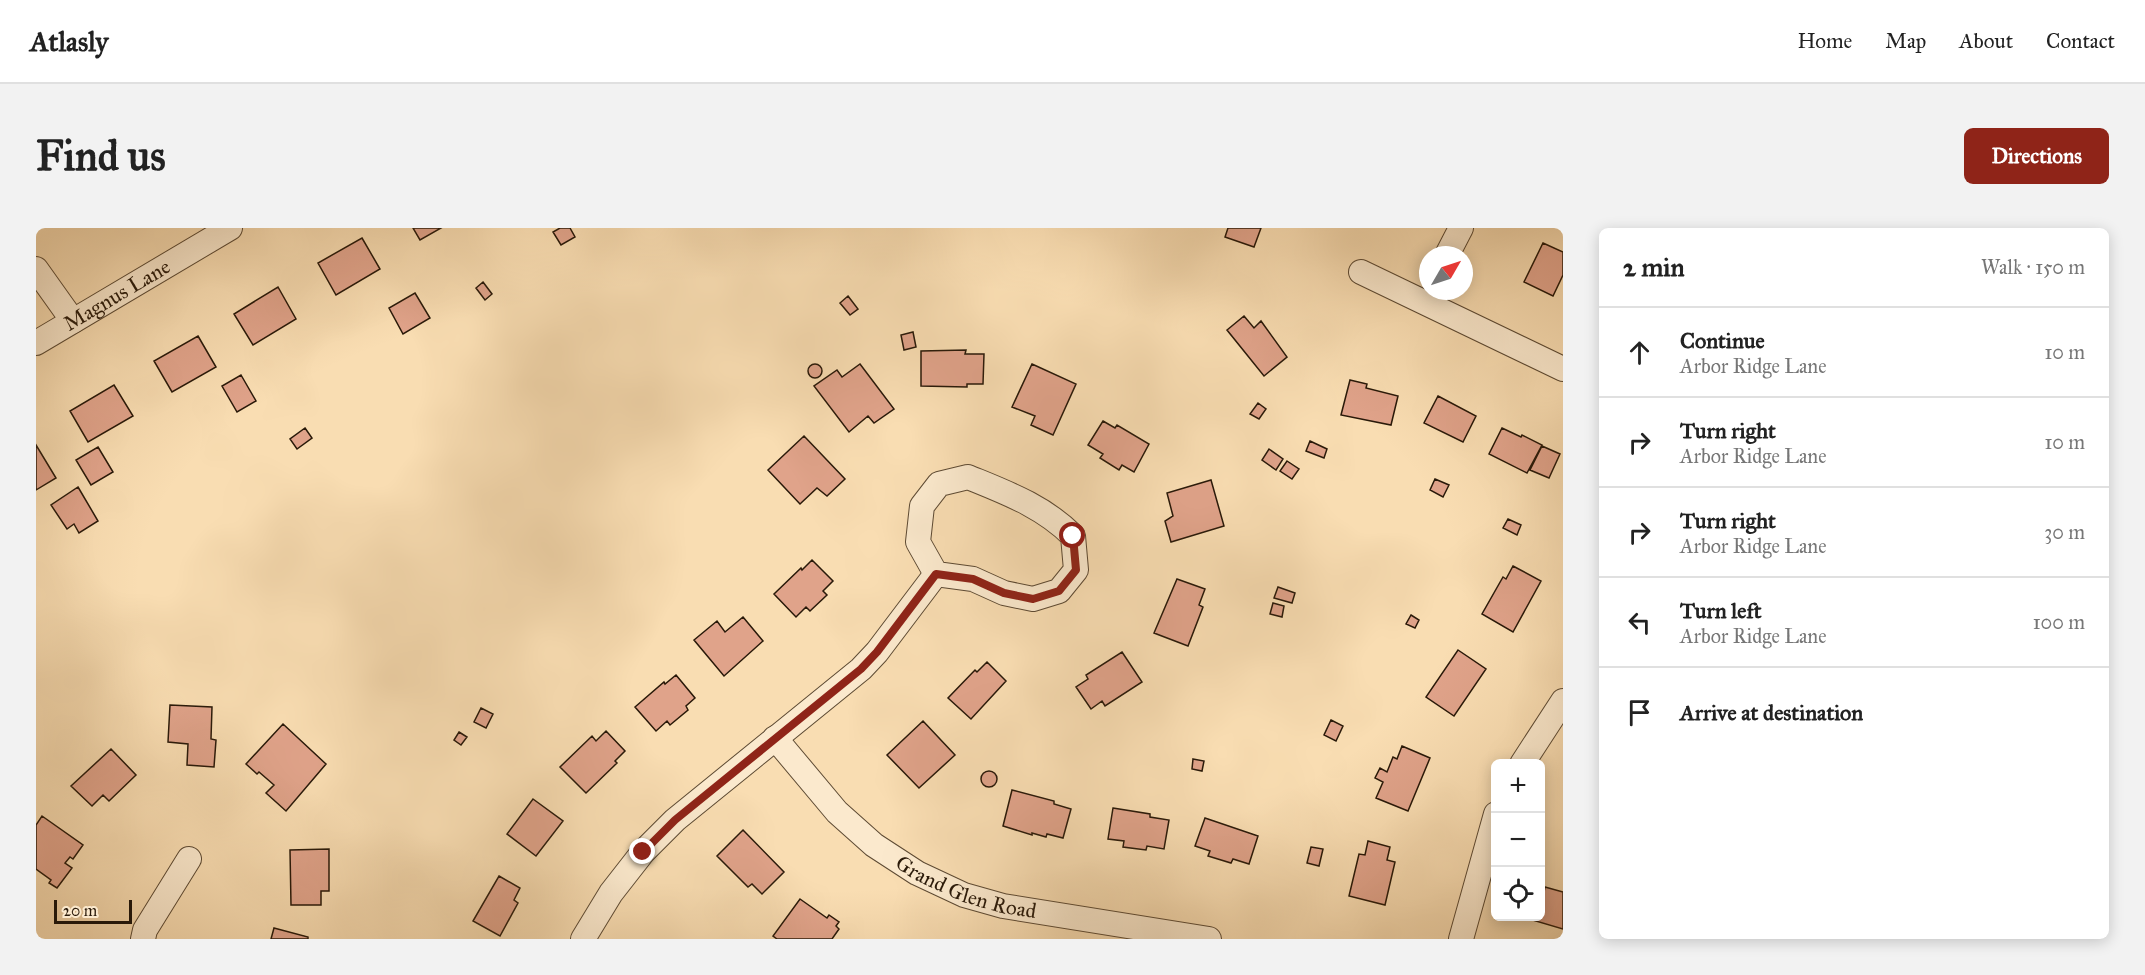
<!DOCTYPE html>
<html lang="en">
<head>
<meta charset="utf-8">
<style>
  :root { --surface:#fff; --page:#f2f2f2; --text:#222; --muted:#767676; --line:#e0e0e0; --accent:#8f2418 }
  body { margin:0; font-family:"IM FELL Great Primer",serif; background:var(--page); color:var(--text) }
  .controls { position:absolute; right:18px; bottom:18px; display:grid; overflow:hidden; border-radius:9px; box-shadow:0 3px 15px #0003 }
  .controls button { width:54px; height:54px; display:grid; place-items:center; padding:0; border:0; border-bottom:2px solid var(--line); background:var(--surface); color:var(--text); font:30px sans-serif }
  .compass { position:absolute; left:1383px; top:18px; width:54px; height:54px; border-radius:50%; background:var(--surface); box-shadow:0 3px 15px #0003; rotate:51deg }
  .scale { position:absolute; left:18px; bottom:15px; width:78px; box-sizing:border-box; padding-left:6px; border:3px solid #291909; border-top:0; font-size:16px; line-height:21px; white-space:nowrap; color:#291909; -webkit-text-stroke:4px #fbe9cd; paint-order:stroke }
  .stop { position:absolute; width:18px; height:18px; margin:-14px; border:4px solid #8f2418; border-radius:50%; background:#fff }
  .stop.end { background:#8f2418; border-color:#fff; box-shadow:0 2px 6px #0008 }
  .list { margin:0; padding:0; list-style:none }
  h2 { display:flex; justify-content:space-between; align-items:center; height:78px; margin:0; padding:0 24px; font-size:26px }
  h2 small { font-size:20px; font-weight:400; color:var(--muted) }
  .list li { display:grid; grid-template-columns:39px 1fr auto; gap:18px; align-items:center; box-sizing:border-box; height:90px; padding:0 24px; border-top:2px solid var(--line) }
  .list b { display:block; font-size:22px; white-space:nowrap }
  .list p { margin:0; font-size:20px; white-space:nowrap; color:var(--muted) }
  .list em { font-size:20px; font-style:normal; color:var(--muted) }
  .icon { flex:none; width:33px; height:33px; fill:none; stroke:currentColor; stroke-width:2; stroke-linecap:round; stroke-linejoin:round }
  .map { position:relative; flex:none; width:1527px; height:711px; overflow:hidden; border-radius:9px }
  header { display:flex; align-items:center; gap:36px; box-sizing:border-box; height:84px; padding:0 30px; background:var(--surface); border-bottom:2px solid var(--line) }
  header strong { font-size:28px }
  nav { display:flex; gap:33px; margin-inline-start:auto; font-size:21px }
  .intro { display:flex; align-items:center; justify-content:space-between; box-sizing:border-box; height:144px; padding:0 36px }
  h1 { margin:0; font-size:42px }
  .button { padding:15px 27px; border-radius:9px; background:var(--accent); color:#fff; font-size:21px; font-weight:700 }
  main { display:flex; gap:36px; padding:0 36px }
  aside { flex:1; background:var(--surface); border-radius:9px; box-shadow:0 3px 15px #0003 }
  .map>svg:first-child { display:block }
</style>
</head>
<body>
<header>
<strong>Atlasly</strong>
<nav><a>Home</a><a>Map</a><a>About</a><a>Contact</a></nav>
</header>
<div class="intro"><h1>Find us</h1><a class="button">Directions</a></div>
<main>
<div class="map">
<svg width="1527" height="711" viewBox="0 0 1527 711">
  <rect width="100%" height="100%" fill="#f9ddb2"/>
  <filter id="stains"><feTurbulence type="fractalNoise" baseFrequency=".00333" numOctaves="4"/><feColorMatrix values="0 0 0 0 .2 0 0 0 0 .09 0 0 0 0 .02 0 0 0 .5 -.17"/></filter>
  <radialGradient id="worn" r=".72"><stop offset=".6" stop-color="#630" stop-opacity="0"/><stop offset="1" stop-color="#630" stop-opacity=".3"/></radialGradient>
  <path fill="#e0a38a" stroke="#291909" stroke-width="1.5" d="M 377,0 L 405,0 L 384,12 Z
    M 524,0 L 534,0 L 539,9 L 525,17 L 517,4 Z
    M 1192,0 L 1225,0 L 1218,19 L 1189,9 Z
    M 326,10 L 344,41 L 300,67 L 282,35 Z
    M 1507,15 L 1527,24 L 1527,47 L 1517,68 L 1488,54 Z
    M 447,54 L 456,66 L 449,72 L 440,60 Z
    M 242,59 L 260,91 L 217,117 L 198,86 Z
    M 379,65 L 394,90 L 367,106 L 353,80 Z
    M 812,68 L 822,81 L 814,87 L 804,75 Z
    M 1208,88 L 1218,100 L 1225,93 L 1251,129 L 1228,148 L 1191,102 Z
    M 877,104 L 880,119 L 868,122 L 865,107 Z
    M 162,108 L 180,139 L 136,164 L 118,133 Z
    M 930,122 L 929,126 L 948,126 L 947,156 L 931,156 L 931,159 L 885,158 L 885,123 Z
    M772 143a7 7 0 1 1 14 0a7 7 0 1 1-14 0Z
    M 824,136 L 858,181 L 838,195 L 832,188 L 813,204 L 778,158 L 801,142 L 806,149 Z
    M 996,136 L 1040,156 L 1017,207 L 995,197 L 999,188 L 976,179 Z
    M 205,147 L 220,173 L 201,184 L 186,158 Z
    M 1314,152 L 1331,156 L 1330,160 L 1362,168 L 1355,197 L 1305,187 Z
    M 78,157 L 97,188 L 52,214 L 34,183 Z
    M 1402,168 L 1440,188 L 1427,214 L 1388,195 Z
    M 1222,175 L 1230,181 L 1223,191 L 1214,186 Z
    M 1067,193 L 1079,200 L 1081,197 L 1113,216 L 1098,244 L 1086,237 L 1083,242 L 1064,230 L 1067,226 L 1052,217 Z
    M 269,200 L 276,210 L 261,221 L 254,211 Z
    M 1466,200 L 1485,209 L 1486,207 L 1506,217 L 1491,245 L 1453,226 Z
    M 768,208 L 809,251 L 791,268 L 781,260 L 764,276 L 732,242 Z
    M 1274,213 L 1291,221 L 1288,230 L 1270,223 Z
    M 0,217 L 20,250 L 0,262 Z
    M 1506,218 L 1524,226 L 1513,250 L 1494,242 Z
    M 62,219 L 77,244 L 55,257 L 40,232 Z
    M 1233,221 L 1247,231 L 1240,242 L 1226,232 Z
    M 1251,233 L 1263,241 L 1256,251 L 1244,243 Z
    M 1399,251 L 1413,257 L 1407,269 L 1394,262 Z
    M 1175,252 L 1188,298 L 1135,314 L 1129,293 L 1137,288 L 1131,265 Z
    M 42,259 L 62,293 L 43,305 L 38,296 L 31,301 L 15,277 Z
    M 1472,291 L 1485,297 L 1481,307 L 1467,300 Z
    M 776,332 L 797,353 L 787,363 L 791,367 L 774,383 L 770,379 L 760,389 L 738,366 L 765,340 L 766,342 Z
    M 1477,338 L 1505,353 L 1477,404 L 1446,386 L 1467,349 L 1470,351 Z
    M 1141,351 L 1169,361 L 1163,377 L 1167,379 L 1152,418 L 1118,405 Z
    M 1242,359 L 1259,365 L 1256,375 L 1238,370 Z
    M 1237,375 L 1248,378 L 1246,389 L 1234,386 Z
    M 1375,387 L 1383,392 L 1379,400 L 1370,396 Z
    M 707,389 L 727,413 L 688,448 L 658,412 L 681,393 L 689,404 Z
    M 1422,422 L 1450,441 L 1418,488 L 1390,469 Z
    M 1086,424 L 1106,454 L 1069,478 L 1066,473 L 1055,481 L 1040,459 L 1052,451 L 1050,447 Z
    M 951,434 L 970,453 L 935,491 L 912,470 L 939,442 L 941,444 Z
    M 640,447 L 659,470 L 650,478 L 652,482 L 634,497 L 631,493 L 620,503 L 599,479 L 628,454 L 629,456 Z
    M 134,477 L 176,479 L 175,511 L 180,512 L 178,539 L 151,537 L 152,516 L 132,514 Z
    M 445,480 L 457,486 L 450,500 L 438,494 Z
    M 1295,492 L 1307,498 L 1300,513 L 1288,507 Z
    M 887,493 L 919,527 L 883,560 L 851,527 Z
    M 247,496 L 290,536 L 250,583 L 230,565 L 238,557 L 223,544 L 221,546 L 210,536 Z
    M 570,503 L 589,523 L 579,533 L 581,535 L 550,565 L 524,539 L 556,508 L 560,513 Z
    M 423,504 L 431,509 L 425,517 L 418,512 Z
    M 1366,518 L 1394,530 L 1372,583 L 1340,570 L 1347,554 L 1339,550 L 1344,540 L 1351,544 L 1357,529 L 1361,531 Z
    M 75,521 L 100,547 L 73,573 L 67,567 L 56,578 L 35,558 Z
    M 1157,531 L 1168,533 L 1166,543 L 1156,541 Z
    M945 551a8 8 0 1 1 16 0a8 8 0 1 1-16 0Z
    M 976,562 L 1018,573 L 1018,576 L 1035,581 L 1027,610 L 1011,606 L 1010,609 L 996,605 L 996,607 L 967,598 Z
    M 497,571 L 527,593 L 500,628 L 471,606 Z
    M 1077,580 L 1114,586 L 1114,589 L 1133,592 L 1128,621 L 1111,618 L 1110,622 L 1087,619 L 1088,613 L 1072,611 Z
    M 6,588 L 47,617 L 37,631 L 34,629 L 29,635 L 36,640 L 21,660 L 13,655 L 15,652 L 0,641 L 0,597 Z
    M 1169,590 L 1222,608 L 1213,636 L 1197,631 L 1195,635 L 1172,628 L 1174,623 L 1159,618 Z
    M 707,602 L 748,644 L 726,666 L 716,656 L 712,659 L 681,628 Z
    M 1332,613 L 1354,619 L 1351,632 L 1359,634 L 1349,677 L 1313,668 L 1323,626 L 1329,627 Z
    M 1275,619 L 1287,621 L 1283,638 L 1271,635 Z
    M 293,621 L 293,663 L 285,663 L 285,677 L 255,677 L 254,622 Z
    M 463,648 L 484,660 L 478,672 L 482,675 L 464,708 L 437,693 Z
    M 1509,659 L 1527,664 L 1527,701 L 1486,689 L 1504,688 L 1504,663 L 1508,664 Z
    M 764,671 L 791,690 L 793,687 L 803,694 L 800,698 L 803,701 L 796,711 L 741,711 L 737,708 Z
    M 238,700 L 272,709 L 272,711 L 235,711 Z"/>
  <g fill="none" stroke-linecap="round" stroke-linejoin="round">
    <g stroke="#5d4a33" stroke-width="26">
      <g id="minor">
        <path d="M 1411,27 L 1425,0"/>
        <path d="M 0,41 L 37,93"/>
        <path d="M 1325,44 L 1527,141"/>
        <path id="s1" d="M 0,115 L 194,0"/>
        <path d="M 932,249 C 971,265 1007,278 1037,308 L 1040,342 L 1023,363 L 997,371 L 968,365 L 937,351 L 900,346 L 882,314 L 886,278 L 903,256 Z"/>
        <path id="s2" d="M 739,510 L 801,584 L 838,617 L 881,645 L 928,667 L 967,678 L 1173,711"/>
        <path d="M 1486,536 L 1527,473"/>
        <path d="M 107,711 L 109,702 L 153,631"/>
        <path d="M 547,711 L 575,665 L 607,624 L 639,592 L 825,441 L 841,424 L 900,346"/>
        <path d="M 1425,711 L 1460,586"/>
      </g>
    </g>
    <use href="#minor" stroke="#fbe9cd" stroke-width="24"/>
  </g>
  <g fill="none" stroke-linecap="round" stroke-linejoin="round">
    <path stroke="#8f2418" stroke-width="8" d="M 607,624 L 639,592 L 825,441 L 841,424 L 900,346 L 937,351 L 968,365 L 997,371 L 1023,363 L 1040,342 L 1037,308"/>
  </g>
  <g text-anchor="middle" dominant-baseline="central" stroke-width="4.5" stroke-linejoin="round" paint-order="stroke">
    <g font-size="21" fill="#291909" stroke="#fbe9cd">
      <text stroke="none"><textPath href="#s1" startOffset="94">Magnus Lane</textPath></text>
      <text stroke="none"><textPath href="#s2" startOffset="249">Grand Glen Road</textPath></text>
    </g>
  </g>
  <rect width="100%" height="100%" filter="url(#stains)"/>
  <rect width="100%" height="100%" fill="url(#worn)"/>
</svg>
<div class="controls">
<button>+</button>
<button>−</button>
<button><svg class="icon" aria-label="locate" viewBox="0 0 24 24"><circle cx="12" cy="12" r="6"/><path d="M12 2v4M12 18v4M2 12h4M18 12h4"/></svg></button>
</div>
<svg class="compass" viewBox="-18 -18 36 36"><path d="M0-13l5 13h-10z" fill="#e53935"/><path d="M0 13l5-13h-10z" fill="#767676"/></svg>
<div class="scale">20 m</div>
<div class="stop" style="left:1037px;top:308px"></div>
<div class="stop end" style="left:607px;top:624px"></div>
</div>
<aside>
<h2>2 min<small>Walk · 150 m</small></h2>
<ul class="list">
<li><svg class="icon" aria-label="ahead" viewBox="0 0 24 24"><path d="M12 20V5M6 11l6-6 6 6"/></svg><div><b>Continue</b><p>Arbor Ridge Lane</p></div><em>10 m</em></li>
<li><svg class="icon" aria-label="right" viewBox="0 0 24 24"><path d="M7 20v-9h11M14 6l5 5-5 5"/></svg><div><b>Turn right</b><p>Arbor Ridge Lane</p></div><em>10 m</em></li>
<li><svg class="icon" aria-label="right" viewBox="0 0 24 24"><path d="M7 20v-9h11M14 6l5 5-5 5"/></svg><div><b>Turn right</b><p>Arbor Ridge Lane</p></div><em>30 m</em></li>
<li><svg class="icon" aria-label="left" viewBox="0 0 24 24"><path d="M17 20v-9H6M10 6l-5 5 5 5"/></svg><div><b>Turn left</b><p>Arbor Ridge Lane</p></div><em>100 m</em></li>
<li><svg class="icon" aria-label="arrive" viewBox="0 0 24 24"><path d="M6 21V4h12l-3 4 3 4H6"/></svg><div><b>Arrive at destination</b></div></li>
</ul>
</aside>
</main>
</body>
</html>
